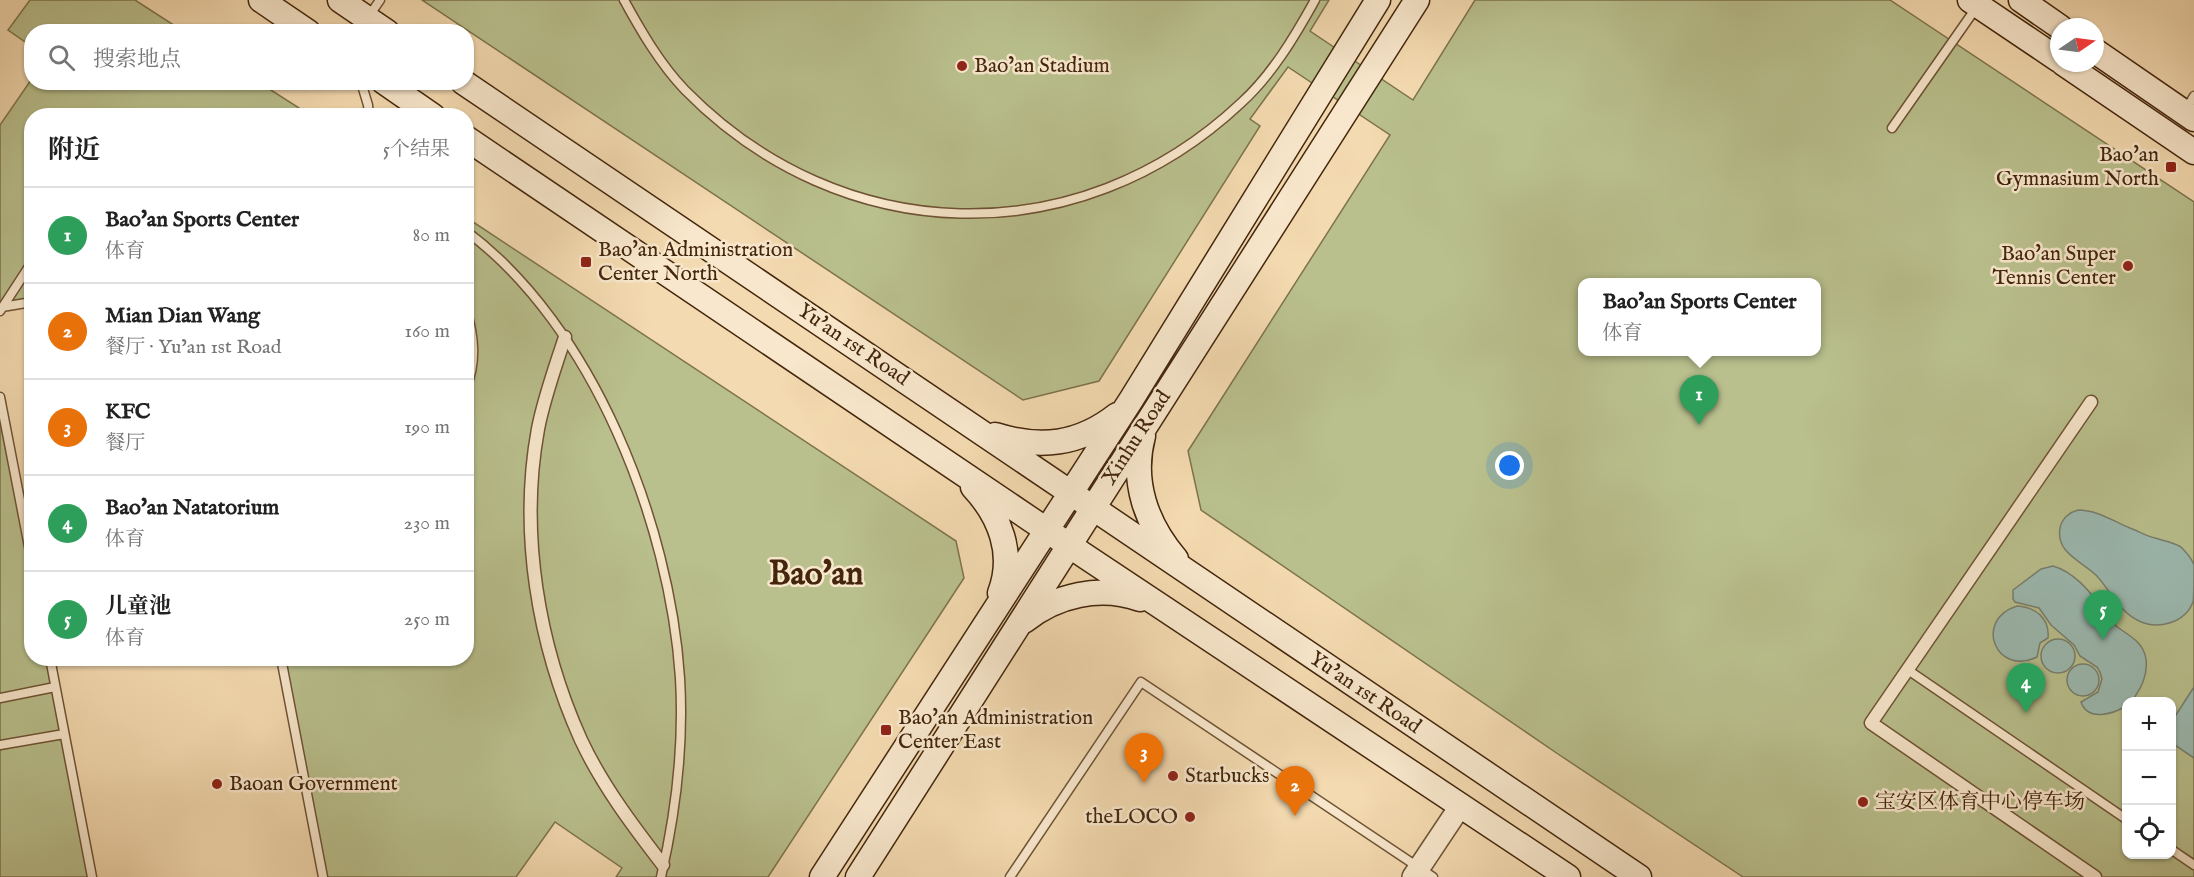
<!DOCTYPE html>
<html lang="zh">
<head>
<meta charset="utf-8">
<style>
  :root { --surface:#fff; --page:#f2f2f2; --text:#222; --muted:#767676; --line:#e0e0e0; --accent:#ea580c }
  body { margin:0; font-family:"IM FELL English","Noto Serif SC",serif; background:var(--page); color:var(--text) }
  .controls { position:absolute; right:18px; bottom:18px; display:grid; overflow:hidden; border-radius:12px; box-shadow:0 2px 4px #0004 }
  .controls button { width:54px; height:54px; display:grid; place-items:center; padding:0; border:0; border-bottom:2px solid var(--line); background:var(--surface); color:var(--text); font:30px sans-serif }
  .compass { position:absolute; left:2050px; top:18px; width:54px; height:54px; border-radius:50%; background:var(--surface); box-shadow:0 2px 4px #0004; rotate:77deg }
  .you { position:absolute; left:1510px; top:466px; width:21px; height:21px; margin:-15px; border:4px solid #fff; border-radius:50%; background:#1a73e8; box-shadow:0 0 0 9px #1a73e833 }
  .badge { display:grid; place-items:center; width:39px; height:39px; border-radius:50%; background:var(--accent); color:#fff; font-size:20px; font-weight:700 }
  .pin { position:absolute; translate:-50% -50px; filter:drop-shadow(0 2px 3px #0008) }
  .pin::after { content:''; position:absolute; top:32px; width:21px; height:18px; background:inherit; clip-path:polygon(0 0,100% 0,50% 100%) }
  .popup { position:absolute; left:1578px; top:278px; width:243px; height:78px; box-sizing:border-box; display:grid; place-content:center; border-radius:12px; background:var(--surface); filter:drop-shadow(0 2px 4px #0005); font-size:20px; white-space:nowrap; color:var(--muted) }
  .popup b { font-size:22px; color:var(--text) }
  .popup::after { content:''; position:absolute; left:50%; top:100%; margin-left:-12px; border:12px solid transparent; border-top-color:var(--surface) }
  .list { margin:0; padding:0; list-style:none }
  h2 { display:flex; justify-content:space-between; align-items:center; height:78px; margin:0; padding:0 24px; font-size:26px }
  h2 small { font-size:20px; font-weight:400; color:var(--muted) }
  .list li { display:grid; grid-template-columns:39px 1fr auto; gap:18px; align-items:center; box-sizing:border-box; height:96px; padding:0 24px; border-top:2px solid var(--line) }
  .list b { display:block; font-size:22px; white-space:nowrap }
  .list p { margin:0; font-size:20px; white-space:nowrap; color:var(--muted) }
  .list em { font-size:20px; font-style:normal; color:var(--muted) }
  .icon { flex:none; width:33px; height:33px; fill:none; stroke:currentColor; stroke-width:2; stroke-linecap:round; stroke-linejoin:round }
  .map { position:relative; flex:none; width:2194px; height:877px; overflow:hidden }
  .search { position:absolute; background:var(--surface); box-shadow:0 2px 4px #0004; left:24px; top:24px; width:450px; height:66px; display:flex; align-items:center; gap:15px; box-sizing:border-box; padding:0 21px; border-radius:24px; color:var(--muted); font-size:22px }
  .panel { position:absolute; background:var(--surface); box-shadow:0 2px 4px #0004; left:24px; top:108px; width:450px; height:558px; border-radius:24px }
  .map>svg:first-child { display:block }
</style>
</head>
<body>
<div class="map">
<svg width="2194" height="877" viewBox="0 0 2194 877">
  <rect width="100%" height="100%" fill="#f4dab0"/>
  <filter id="stains"><feTurbulence type="fractalNoise" baseFrequency=".00333" numOctaves="4"/><feColorMatrix values="0 0 0 0 .2 0 0 0 0 .09 0 0 0 0 .02 0 0 0 .5 -.17"/></filter>
  <radialGradient id="worn" r=".72"><stop offset=".6" stop-color="#630" stop-opacity="0"/><stop offset="1" stop-color="#630" stop-opacity=".3"/></radialGradient>
  <path fill="#b9c08d" stroke="#7e734c" stroke-width="1.5" fill-rule="evenodd" d="M 30,0 L 135,0 L 183,31 L 32,32 L 31,46 L 8,30 Z
    M 422,0 L 1329,0 L 1310,31 L 1413,100 L 1475,0 L 1890,0 L 2194,202 L 2194,877 L 1743,877 L 1558,754 L 1201,510 L 1188,451 L 1390,135 L 1288,67 L 1250,119 L 1260,126 L 1099,381 L 1023,400 ZM 1582,282 L 1816,282 L 1816,352 L 1582,352 ZM 2126,702 L 2172,702 L 2172,854 L 2126,854 Z
    M 31,80 L 32,82 L 260,83 L 310,115 L 32,116 L 31,302 L 0,311 L 0,125 Z
    M 467,218 L 956,541 L 964,578 L 768,877 L 616,877 L 622,868 L 555,822 L 516,877 L 323,877 L 282,659 L 466,658 L 466,388 L 473,367 L 467,309 Z
    M 0,397 L 31,562 L 32,658 L 50,659 L 92,877 L 0,877 Z"/>
  <path fill="#9cbab1" stroke="#787f6f" stroke-width="1.5" d="M 2078,510 C 2097,510 2113,521 2130,528 C 2138,531 2146,536 2155,538 C 2164,541 2173,542 2181,547 C 2186,552 2192,559 2194,565 C 2194,571 2194,597 2193,602 C 2185,623 2158,630 2139,621 C 2118,611 2111,591 2096,575 C 2080,560 2056,553 2060,528 C 2062,518 2070,512 2078,510 Z
    M 2053,566 C 2074,572 2089,591 2102,607 C 2107,613 2111,621 2116,626 C 2129,636 2143,641 2146,659 C 2148,676 2141,688 2132,701 L 2126,702 L 2126,706 C 2113,714 2088,722 2081,702 L 2098,692 L 2102,679 L 2100,672 L 2097,667 L 2080,656 L 2074,645 L 2051,625 L 2039,608 L 2015,602 L 2013,599 L 2013,590 L 2041,569 Z
    M 2017,606 C 2035,607 2050,618 2048,638 L 2040,643 L 2037,657 C 1996,677 1973,620 2017,606 Z
    M2041 656a17 17 0 1 1 34 0a17 17 0 1 1-34 0Z
    M2067 680a16 16 0 1 1 32 0a16 16 0 1 1-32 0Z
    M 2194,687 L 2194,758 L 2172,743 L 2172,721 Z"/>
  <g fill="none" stroke-linecap="round" stroke-linejoin="round">
    <g stroke="#6f5335" stroke-width="11">
      <path id="service" d="M 624,0 C 641,31 660,64 685,90 C 841,249 1078,256 1241,103 C 1272,75 1295,36 1315,0
        M 369,16 L 380,0
        M 361,82 L 368,105 L 369,116
        M 2185,111 L 2194,96
        M 1892,128 L 1976,8
        M 466,231 C 593,325 670,524 680,678 C 684,745 676,812 661,877
        M 2,307 L 32,302
        M 466,309 C 474,336 477,361 466,388
        M 0,311 L 32,262
        M 0,397 L 32,562
        M 50,658 L 92,877
        M 281,658 L 323,877
        M 1908,670 L 2126,819
        M 0,698 L 55,687
        M 0,745 L 64,734
        M 2172,850 L 2194,865
        M 1010,877 L 1141,682 L 1433,877"/>
    </g>
    <g stroke="#6f5335" stroke-width="15">
      <path id="pedestrian" d="M 565,337 C 555,368 544,398 538,429 C 519,532 538,645 581,740 C 602,785 633,826 663,865
        M 2091,402 L 1871,723 L 2095,877"/>
    </g>
    <g stroke="#6f5335" stroke-width="24">
      <path id="tertiary" d="M 1413,877 L 1461,805"/>
    </g>
    <g stroke="#43260c" stroke-width="27">
      <path id="secondary" d="M 261,0 L 308,32
        M 340,0 L 387,32
        M 1970,0 L 2059,60
        M 2021,0 L 2060,27
        M 2095,51 L 2194,119
        M 2063,63 L 2194,152
        M 384,82 L 433,116
        M 463,82 C 855,346 1246,613 1639,877
        M 466,138 L 1085,556 L 1568,877
        M 995,435 C 1040,449 1079,445 1117,415
        M 1143,436 C 1131,481 1146,524 1176,559
        M 973,487 C 1000,516 1015,554 1000,593
        M 1024,621 C 1056,595 1100,585 1140,599
        M 822,877 L 1131,400 L 1378,0
        M 858,877 L 1417,0"/>
    </g>
    <use href="#service" stroke="#f8e7cc" stroke-width="8"/>
    <use href="#pedestrian" stroke="#f8e7cc" stroke-width="12"/>
    <use href="#tertiary" stroke="#f8e7cc" stroke-width="21"/>
    <use href="#secondary" stroke="#f8e7cc" stroke-width="24"/>
  </g>
  <g fill="#8f2418" stroke="#f8e7cc" stroke-width="2">
    <circle cx="962" cy="66" r="6"/>
    <rect x="2165" y="161" width="12" height="12" rx="3"/>
    <rect x="580" y="256" width="12" height="12" rx="3"/>
    <circle cx="2128" cy="266" r="6"/>
    <rect x="880" y="724" width="12" height="12" rx="3"/>
    <circle cx="1173" cy="776" r="6"/>
    <circle cx="217" cy="784" r="6"/>
    <circle cx="1863" cy="802" r="6"/>
    <circle cx="1190" cy="817" r="6"/>
  </g>
  <g text-anchor="middle" dominant-baseline="central" stroke-width="5" stroke-linejoin="round" paint-order="stroke">
    <g font-size="21" fill="#43260c" stroke="#f8e7cc" text-anchor="start">
      <text x="974" y="66">Bao’an Stadium</text>
      <text x="2159" y="155" text-anchor="end">Bao'an<tspan x="2159" dy="24">Gymnasium North</tspan></text>
      <text x="598" y="250">Bao'an Administration<tspan x="598" dy="24">Center North</tspan></text>
      <text x="2116" y="254" text-anchor="end">Bao'an Super<tspan x="2116" dy="24">Tennis Center</tspan></text>
      <text x="898" y="718">Bao'an Administration<tspan x="898" dy="24">Center East</tspan></text>
      <text x="1185" y="776">Starbucks</text>
      <text x="229" y="784">Baoan Government</text>
      <text x="1875" y="802">宝安区体育中心停车场</text>
      <text x="1178" y="817" text-anchor="end">theLOCO</text>
    </g>
    <g font-size="21" fill="#43260c" stroke="#f8e7cc">
      <text transform="translate(853 345) rotate(34)">Yu'an 1st Road</text>
      <text transform="translate(1137 438) rotate(-57)">Xinhu Road</text>
      <text transform="translate(1365 693) rotate(34)">Yu’an 1st Road</text>
    </g>
    <g font-size="33" font-weight="bold" fill="#43260c" stroke="#f8e7cc">
      <text x="816" y="575">Bao'an</text>
    </g>
  </g>
  <rect width="100%" height="100%" filter="url(#stains)"/>
  <rect width="100%" height="100%" fill="url(#worn)"/>
</svg>
<div class="controls">
<button>+</button>
<button>−</button>
<button><svg class="icon" aria-label="locate" viewBox="0 0 24 24"><circle cx="12" cy="12" r="6"/><path d="M12 2v4M12 18v4M2 12h4M18 12h4"/></svg></button>
</div>
<svg class="compass" viewBox="-18 -18 36 36"><path d="M0-13l5 13h-10z" fill="#e53935"/><path d="M0 13l5-13h-10z" fill="#767676"/></svg>
<div class="you"></div>
<div class="pin badge" style="left:1699px;top:425px;background:#2e9e5b">1</div>
<div class="popup"><b>Bao'an Sports Center</b>体育</div>
<div class="pin badge" style="left:1295px;top:816px;background:#e8710a">2</div>
<div class="pin badge" style="left:1144px;top:783px;background:#e8710a">3</div>
<div class="pin badge" style="left:2026px;top:713px;background:#2e9e5b">4</div>
<div class="pin badge" style="left:2103px;top:640px;background:#2e9e5b">5</div>
<div class="search"><svg class="icon" aria-label="search" viewBox="0 0 24 24"><circle cx="10" cy="10" r="6"/><path d="M15 15l6 6"/></svg>搜索地点</div>
<section class="panel">
<h2>附近<small>5个结果</small></h2>
<ul class="list">
<li><span class="badge" style="background:#2e9e5b">1</span><div><b>Bao'an Sports Center</b><p>体育</p></div><em>80 m</em></li>
<li><span class="badge" style="background:#e8710a">2</span><div><b>Mian Dian Wang</b><p>餐厅 · Yu’an 1st Road</p></div><em>160 m</em></li>
<li><span class="badge" style="background:#e8710a">3</span><div><b>KFC</b><p>餐厅</p></div><em>190 m</em></li>
<li><span class="badge" style="background:#2e9e5b">4</span><div><b>Bao'an Natatorium</b><p>体育</p></div><em>230 m</em></li>
<li><span class="badge" style="background:#2e9e5b">5</span><div><b>儿童池</b><p>体育</p></div><em>250 m</em></li>
</ul>
</section>
</div>
</body>
</html>
